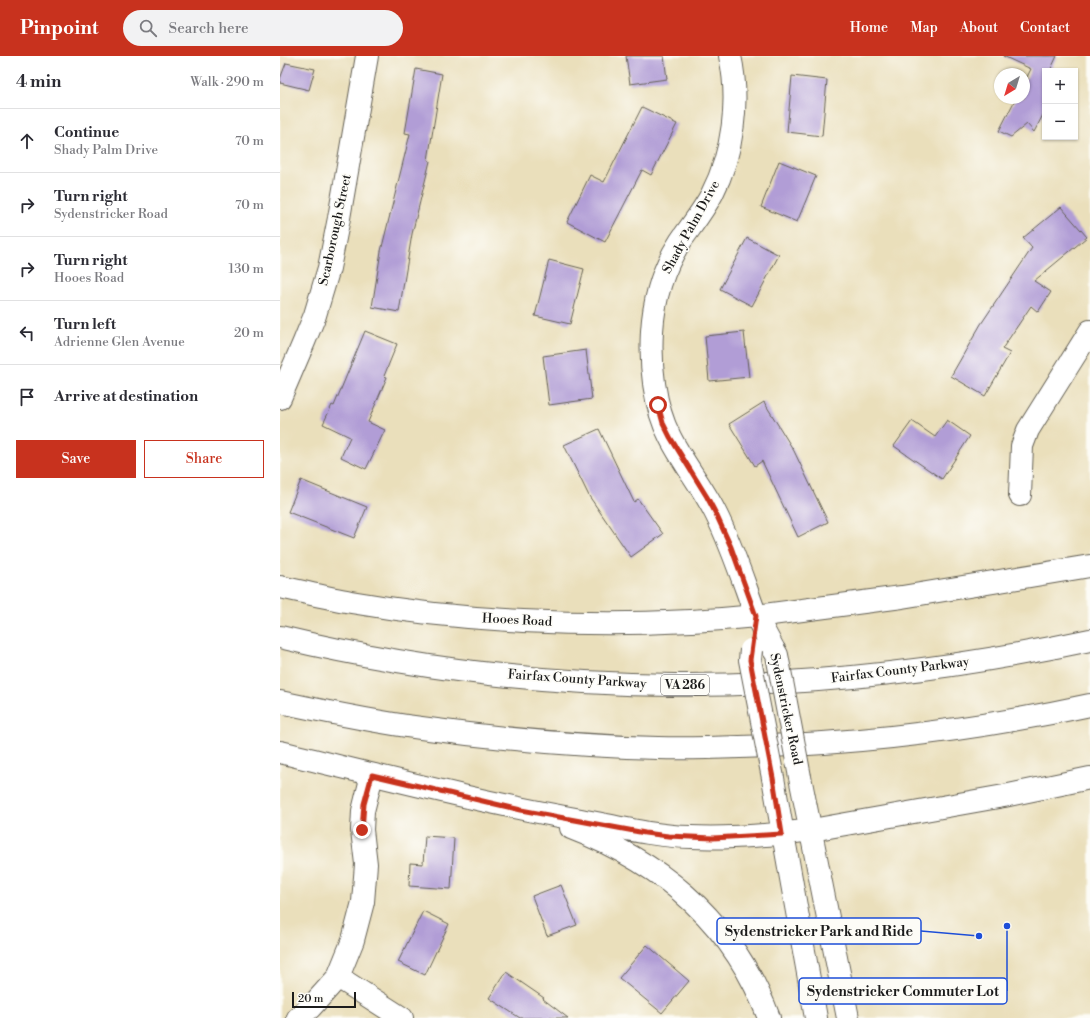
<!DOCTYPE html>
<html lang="en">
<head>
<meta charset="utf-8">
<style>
  :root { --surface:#fff; --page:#f2f2f3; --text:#2b2b33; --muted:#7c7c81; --line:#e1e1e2; --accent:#c8321e }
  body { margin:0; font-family:"Libre Bodoni",serif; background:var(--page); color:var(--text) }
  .controls { position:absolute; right:12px; top:12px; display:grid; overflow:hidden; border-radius:0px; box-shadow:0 1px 3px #0004 }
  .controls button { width:36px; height:36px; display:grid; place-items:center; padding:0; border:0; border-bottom:1px solid var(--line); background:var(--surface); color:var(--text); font:20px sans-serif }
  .compass { position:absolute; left:714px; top:12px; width:36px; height:36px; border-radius:50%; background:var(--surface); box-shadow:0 1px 3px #0004; rotate:218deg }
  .scale { position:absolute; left:12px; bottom:10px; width:64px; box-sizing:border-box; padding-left:4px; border:2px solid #1c1c1c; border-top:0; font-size:11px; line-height:14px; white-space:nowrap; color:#1c1c1c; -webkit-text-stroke:3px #fdfcf7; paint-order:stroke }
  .stop { position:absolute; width:12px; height:12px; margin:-9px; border:3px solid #c8321e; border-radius:50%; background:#fff }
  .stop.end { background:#c8321e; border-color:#fff; box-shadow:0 1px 4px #0008 }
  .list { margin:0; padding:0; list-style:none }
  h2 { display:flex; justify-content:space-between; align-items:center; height:52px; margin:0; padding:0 16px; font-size:17px }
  h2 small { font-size:13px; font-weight:400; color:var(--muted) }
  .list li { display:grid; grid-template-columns:26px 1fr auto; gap:12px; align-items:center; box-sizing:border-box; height:64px; padding:0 16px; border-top:1px solid var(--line) }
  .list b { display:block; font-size:15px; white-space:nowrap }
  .list p { margin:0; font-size:13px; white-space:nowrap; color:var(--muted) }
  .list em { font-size:13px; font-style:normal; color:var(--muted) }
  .actions { display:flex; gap:8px; padding:12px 16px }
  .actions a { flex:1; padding:9px 0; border:1px solid var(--accent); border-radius:0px; text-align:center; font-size:14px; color:var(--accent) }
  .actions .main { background:var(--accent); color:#fff }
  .icon { flex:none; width:22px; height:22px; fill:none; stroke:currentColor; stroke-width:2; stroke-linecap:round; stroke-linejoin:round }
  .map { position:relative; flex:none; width:810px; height:962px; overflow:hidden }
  header { display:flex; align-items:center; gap:24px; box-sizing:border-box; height:56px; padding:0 20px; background:var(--accent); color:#fff }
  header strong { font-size:19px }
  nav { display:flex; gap:22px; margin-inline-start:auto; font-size:14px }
  .search { width:280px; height:36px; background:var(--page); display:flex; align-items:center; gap:10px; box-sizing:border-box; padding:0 14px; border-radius:22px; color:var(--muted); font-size:15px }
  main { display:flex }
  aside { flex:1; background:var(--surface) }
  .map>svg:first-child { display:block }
</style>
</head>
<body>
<header>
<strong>Pinpoint</strong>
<div class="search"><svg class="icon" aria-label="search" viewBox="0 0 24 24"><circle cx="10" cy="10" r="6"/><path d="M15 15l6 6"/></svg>Search here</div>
<nav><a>Home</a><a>Map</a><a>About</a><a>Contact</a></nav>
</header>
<main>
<aside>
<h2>4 min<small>Walk · 290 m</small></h2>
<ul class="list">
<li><svg class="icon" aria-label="ahead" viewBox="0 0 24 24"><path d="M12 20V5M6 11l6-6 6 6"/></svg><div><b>Continue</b><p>Shady Palm Drive</p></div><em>70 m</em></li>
<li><svg class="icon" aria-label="right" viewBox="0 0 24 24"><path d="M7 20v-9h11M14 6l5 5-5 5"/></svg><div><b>Turn right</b><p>Sydenstricker Road</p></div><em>70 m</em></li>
<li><svg class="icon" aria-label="right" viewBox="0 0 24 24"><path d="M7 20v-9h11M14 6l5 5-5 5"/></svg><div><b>Turn right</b><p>Hooes Road</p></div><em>130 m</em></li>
<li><svg class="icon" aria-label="left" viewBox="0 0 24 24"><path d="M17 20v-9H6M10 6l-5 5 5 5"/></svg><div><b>Turn left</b><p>Adrienne Glen Avenue</p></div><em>20 m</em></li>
<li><svg class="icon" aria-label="arrive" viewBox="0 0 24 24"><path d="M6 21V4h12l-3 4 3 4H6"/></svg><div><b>Arrive at destination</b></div></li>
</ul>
<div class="actions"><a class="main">Save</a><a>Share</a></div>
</aside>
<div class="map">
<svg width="810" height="962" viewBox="0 0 810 962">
  <rect width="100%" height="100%" fill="#fdfcf7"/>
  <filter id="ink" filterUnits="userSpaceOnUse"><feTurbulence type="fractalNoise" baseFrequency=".025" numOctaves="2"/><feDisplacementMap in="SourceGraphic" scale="8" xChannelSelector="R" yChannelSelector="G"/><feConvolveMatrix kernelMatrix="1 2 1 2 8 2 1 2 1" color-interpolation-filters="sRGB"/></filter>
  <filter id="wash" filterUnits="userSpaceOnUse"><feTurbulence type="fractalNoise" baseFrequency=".012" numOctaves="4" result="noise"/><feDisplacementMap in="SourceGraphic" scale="16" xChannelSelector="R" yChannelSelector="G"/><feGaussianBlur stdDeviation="0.9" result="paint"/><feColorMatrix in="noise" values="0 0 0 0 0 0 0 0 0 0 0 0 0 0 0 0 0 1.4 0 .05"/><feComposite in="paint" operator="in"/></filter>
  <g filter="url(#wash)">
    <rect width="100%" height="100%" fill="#eadfbb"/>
    <g id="blocks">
      <path fill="#b19dd6" d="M 346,0 L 384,0 L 387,23 L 350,28 Z
        M 723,0 L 777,0 L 770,15 L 765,15 L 765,55 L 754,76 L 747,68 L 731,81 L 719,75 L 736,42 L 744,42 L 744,27 L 751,13 Z
        M 6,7 L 35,13 L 29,34 L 0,27 L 0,23 Z
        M 136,13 L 162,18 L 148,104 L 150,105 L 132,178 L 119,256 L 92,251 L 101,195 L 130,78 L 125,77 Z
        M 512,20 L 547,24 L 542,80 L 507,76 Z
        M 362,51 L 397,68 L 371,119 L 362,114 L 325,186 L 287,166 L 310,119 L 324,126 Z
        M 499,105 L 536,120 L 517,166 L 481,151 Z
        M 781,151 L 807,181 L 754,225 L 771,236 L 758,256 L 751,250 L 722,293 L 730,297 L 705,340 L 671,320 L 701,268 L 752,192 L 743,182 Z
        M 467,182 L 499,199 L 472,250 L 440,233 Z
        M 269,204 L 304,213 L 290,268 L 255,260 Z
        M 85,275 L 117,288 L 104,320 L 107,321 L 88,366 L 105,374 L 86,413 L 61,401 L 70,381 L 43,368 L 52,349 L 54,350 Z
        M 464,276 L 469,321 L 429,325 L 425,280 Z
        M 306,294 L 312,343 L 269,349 L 263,300 Z
        M 484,346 L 514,395 L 548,466 L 518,481 L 482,405 L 475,410 L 449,368 Z
        M 667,364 L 690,380 L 662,423 L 614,390 L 632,365 L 655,381 Z
        M 319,373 L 354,446 L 358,443 L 383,478 L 351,501 L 309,440 L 284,389 Z
        M 21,424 L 87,451 L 74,482 L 8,456 Z
        M 145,780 L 174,782 L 171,833 L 129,830 L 130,807 L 143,808 Z
        M 281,829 L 297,869 L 267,880 L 252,840 Z
        M 143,855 L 169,868 L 145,919 L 118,906 Z
        M 367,889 L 409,925 L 382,957 L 339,922 Z
        M 226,916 L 264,942 L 263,943 L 288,962 L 240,962 L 209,942 Z"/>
    </g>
  </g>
  <g filter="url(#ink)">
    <use href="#blocks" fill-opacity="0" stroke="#646054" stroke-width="1"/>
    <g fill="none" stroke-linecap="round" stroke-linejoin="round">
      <g stroke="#646054" stroke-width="24">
        <path id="minor" d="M 450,0 C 460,45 453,97 432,138 C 423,155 411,170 400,186 C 383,212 374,244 372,275 C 370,309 374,350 390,381 C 403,407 422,430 435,456 C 452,489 463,525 476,560
          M 0,342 L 24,286 L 35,259 L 49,212 L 59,162 L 87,0
          M 740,439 L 742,390 L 748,374 L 810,275
          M 58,921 L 122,962
          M 18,962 L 31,951 L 58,921 L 73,884 L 83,846 L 86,808 L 82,774 L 83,755 L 92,719"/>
      </g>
      <g stroke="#646054" stroke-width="24">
        <path id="major" d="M 0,531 C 24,536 47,542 71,546 C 128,556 185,562 243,565 C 321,569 398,568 476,560
          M 476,560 L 494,594
          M 0,696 C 100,720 199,746 301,764 C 338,771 373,780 411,781 C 451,783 492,779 532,774
          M 520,721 L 568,962
          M 493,722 L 536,962
          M 291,772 C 383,807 454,868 489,962"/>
      </g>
      <g stroke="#646054" stroke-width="24">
        <path id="highway" d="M 476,560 L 622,541 L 810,510
          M 0,581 C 129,612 262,628 394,629 C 534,630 674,613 810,584
          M 0,646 C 47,656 94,666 141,672 C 220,683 299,690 378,692 C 406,693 433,692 460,691 C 578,688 695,674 810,649
          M 532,774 L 724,740 L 810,722"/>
      </g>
      <use href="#minor" stroke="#fff" stroke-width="22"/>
      <use href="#major" stroke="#fff" stroke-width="22"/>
      <use href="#highway" stroke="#fff" stroke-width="22"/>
      <g stroke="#646054" stroke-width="24" stroke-linecap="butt">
        <path id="major-bridge" d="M 471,594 L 470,604 L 493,722
          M 494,594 L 497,599 L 520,721"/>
      </g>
      <use href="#major-bridge" stroke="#fff" stroke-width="22"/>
    </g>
  </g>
  <g fill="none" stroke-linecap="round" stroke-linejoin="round" filter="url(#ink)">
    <path stroke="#c8321e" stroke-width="5" d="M 82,774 L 84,748 L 92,719 L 241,754 L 365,777 L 388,780 L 433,782 L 502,778 L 493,722 L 470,604 L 476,560 L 451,491 L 436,458 L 427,441 L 390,381 L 383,367 L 378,349"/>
  </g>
  <g text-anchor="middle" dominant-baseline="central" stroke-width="3.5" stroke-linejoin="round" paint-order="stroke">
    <rect fill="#fdfcf7" stroke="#605f5e" stroke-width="1" x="381" y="619" width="48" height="20" rx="3"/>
    <g font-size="12" font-weight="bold" fill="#1c1c1c">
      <text x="405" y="629">VA 286</text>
    </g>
    <g font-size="13" fill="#1c1c1c" stroke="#fdfcf7">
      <text transform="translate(411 171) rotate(-61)">Shady Palm Drive</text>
      <text transform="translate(55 174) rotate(-78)">Scarborough Street</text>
      <text transform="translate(237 564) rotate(3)">Hooes Road</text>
      <text transform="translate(620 614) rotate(-7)">Fairfax County Parkway</text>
      <text transform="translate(297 623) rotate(4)">Fairfax County Parkway</text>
      <text transform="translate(506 653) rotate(78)">Sydenstricker Road</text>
    </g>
  </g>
  <path fill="none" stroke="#1d4ed8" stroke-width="1.5" d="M699 880L641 875M727 870L727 935"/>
  <g fill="#1d4ed8" stroke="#fdfcf7" stroke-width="1.5">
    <circle cx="699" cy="880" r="4"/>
    <circle cx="727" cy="870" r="4"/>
  </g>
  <g fill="#fdfcf7" stroke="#1d4ed8" stroke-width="1.5">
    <rect x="437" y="862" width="204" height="26" rx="4"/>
    <rect x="519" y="922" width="208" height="26" rx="4"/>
  </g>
  <g font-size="14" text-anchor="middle" font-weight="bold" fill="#1c1c1c">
    <text x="539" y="880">Sydenstricker Park and Ride</text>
    <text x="623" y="940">Sydenstricker Commuter Lot</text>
  </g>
</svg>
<div class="controls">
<button>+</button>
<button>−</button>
</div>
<svg class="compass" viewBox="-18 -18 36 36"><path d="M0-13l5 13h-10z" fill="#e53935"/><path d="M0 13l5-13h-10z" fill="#7c7c81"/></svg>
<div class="scale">20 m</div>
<div class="stop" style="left:378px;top:349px"></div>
<div class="stop end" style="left:82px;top:774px"></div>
</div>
</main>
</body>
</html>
